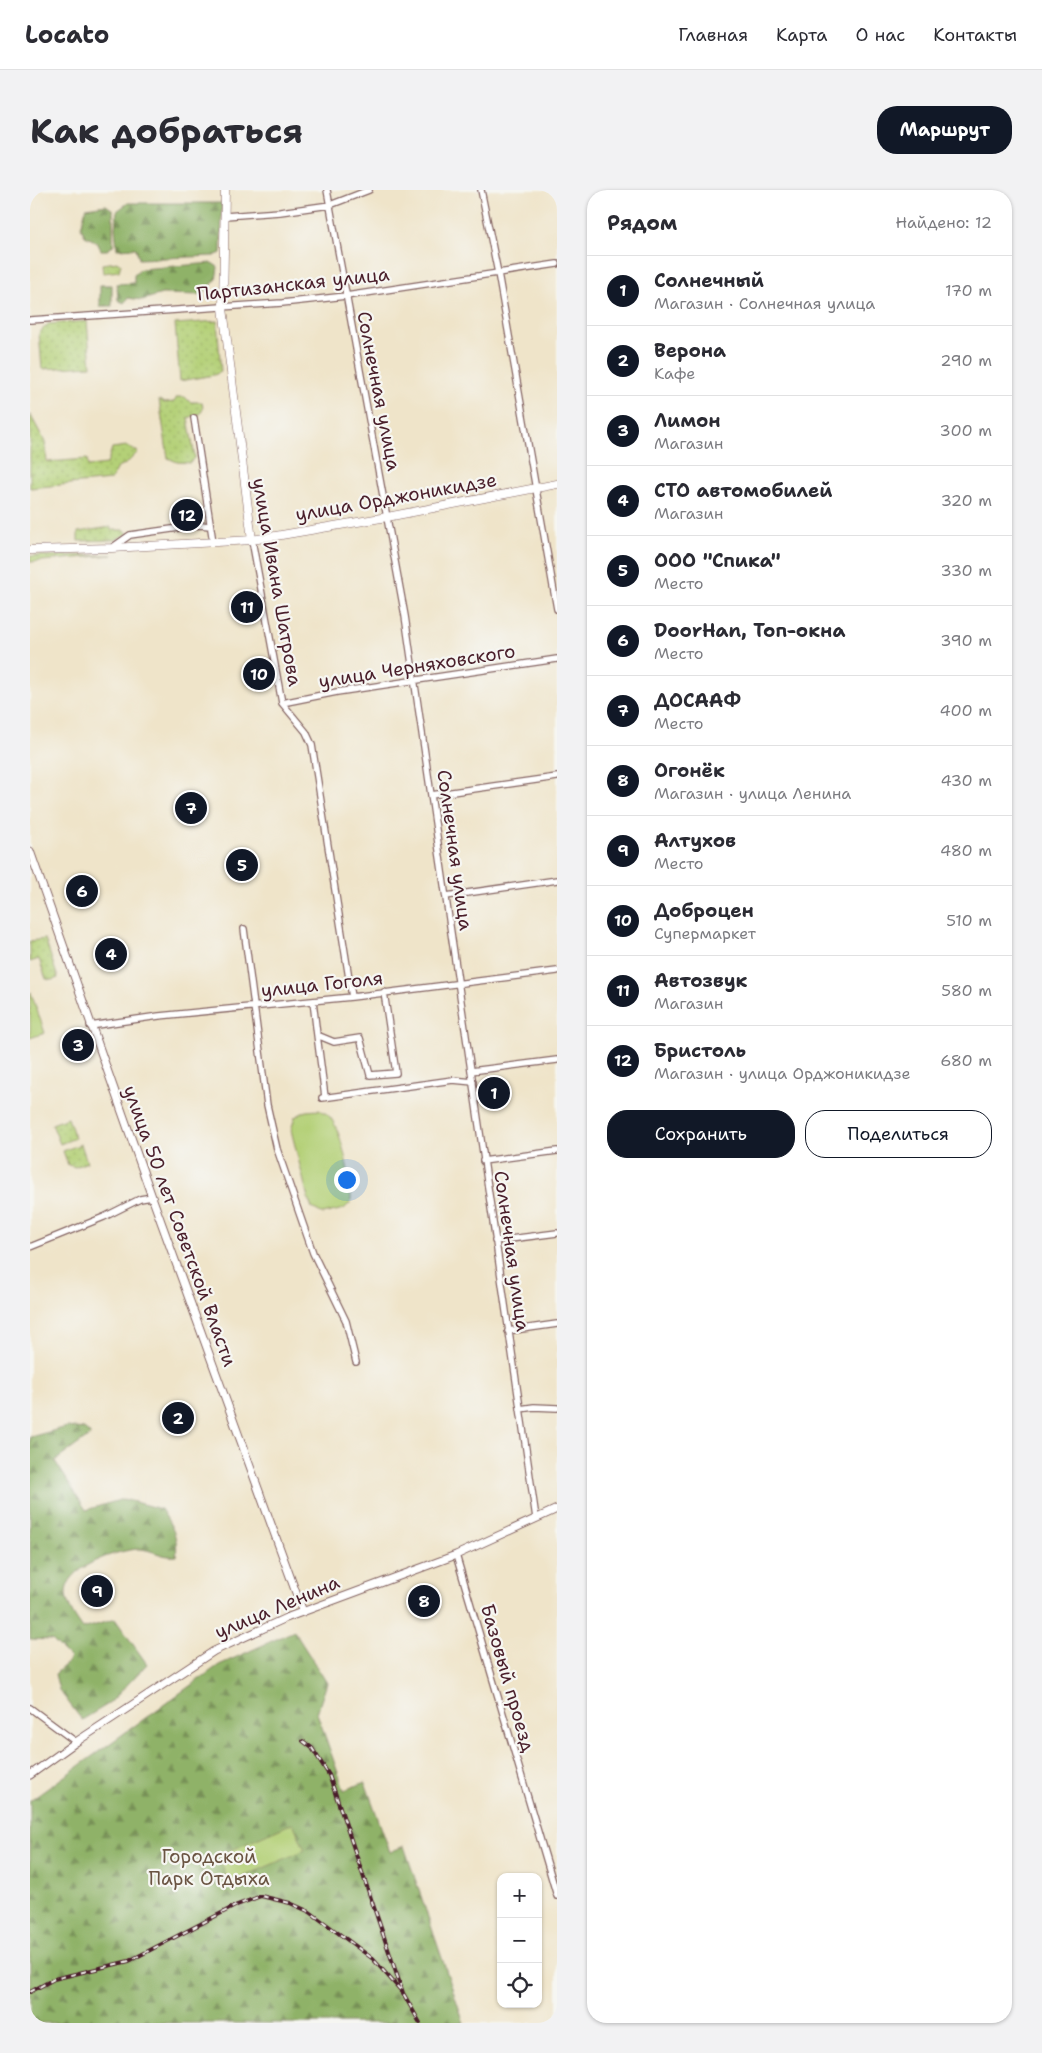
<!DOCTYPE html>
<html lang="ru">
<head>
<meta charset="utf-8">
<style>
  :root { --surface:#fff; --page:#f2f2f3; --text:#2b2b33; --muted:#7c7c81; --line:#e1e1e2; --accent:#111827 }
  body { margin:0; font-family:"Shantell Sans",sans-serif; background:var(--page); color:var(--text) }
  .controls { position:absolute; right:15px; bottom:15px; display:grid; overflow:hidden; border-radius:10px; box-shadow:0 1px 4px #0004 }
  .controls button { width:45px; height:45px; display:grid; place-items:center; padding:0; border:0; border-bottom:1px solid var(--line); background:var(--surface); color:var(--text); font:25px sans-serif }
  .you { position:absolute; left:316px; top:989px; width:18px; height:18px; margin:-12px; border:4px solid #fff; border-radius:50%; background:#1a73e8; box-shadow:0 0 0 8px #1a73e833 }
  .badge { display:grid; place-items:center; width:32px; height:32px; border-radius:50%; background:var(--accent); color:#fff; font-size:16px; font-weight:700 }
  .pin { position:absolute; translate:-50% -50%; border:2px solid #fff; box-shadow:0 1px 5px #0006 }
  .list { margin:0; padding:0; list-style:none }
  h2 { display:flex; justify-content:space-between; align-items:center; height:65px; margin:0; padding:0 20px; font-size:21px }
  h2 small { font-size:16px; font-weight:400; color:var(--muted) }
  .list li { display:grid; grid-template-columns:32px 1fr auto; gap:15px; align-items:center; box-sizing:border-box; height:70px; padding:0 20px; border-top:1px solid var(--line) }
  .list b { display:block; font-size:19px; white-space:nowrap }
  .list p { margin:0; font-size:16px; white-space:nowrap; color:var(--muted) }
  .list em { font-size:16px; font-style:normal; color:var(--muted) }
  .actions { display:flex; gap:10px; padding:15px 20px }
  .actions a { flex:1; padding:11px 0; border:1px solid var(--accent); border-radius:20px; text-align:center; font-size:18px; color:var(--accent) }
  .actions .main { background:var(--accent); color:#fff }
  .icon { flex:none; width:28px; height:28px; fill:none; stroke:currentColor; stroke-width:2; stroke-linecap:round; stroke-linejoin:round }
  .map { position:relative; flex:none; width:527px; height:1833px; overflow:hidden; border-radius:20px }
  header { display:flex; align-items:center; gap:30px; box-sizing:border-box; height:70px; padding:0 25px; background:var(--surface); border-bottom:1px solid var(--line) }
  header strong { font-size:24px }
  nav { display:flex; gap:28px; margin-inline-start:auto; font-size:18px }
  .intro { display:flex; align-items:center; justify-content:space-between; box-sizing:border-box; height:120px; padding:0 30px }
  h1 { margin:0; font-size:35px }
  .button { padding:12px 22px; border-radius:20px; background:var(--accent); color:#fff; font-size:18px; font-weight:700 }
  main { display:flex; gap:30px; padding:0 30px }
  aside { flex:1; background:var(--surface); border-radius:20px; box-shadow:0 1px 4px #0004 }
  .map>svg:first-child { display:block }
</style>
</head>
<body>
<header>
<strong>Locato</strong>
<nav><a>Главная</a><a>Карта</a><a>О нас</a><a>Контакты</a></nav>
</header>
<div class="intro"><h1>Как добраться</h1><a class="button">Маршрут</a></div>
<main>
<div class="map">
<svg width="527" height="1833" viewBox="0 0 527 1833">
  <defs>
    <pattern id="grass-dots" width="8" height="8" patternUnits="userSpaceOnUse" patternTransform="scale(1.25)"><rect width="8" height="8" fill="#b4d077"/><path d="M2 2h.1M6 6h.1" fill="none" stroke="#9cb267" stroke-width="1.8" stroke-linecap="round"/></pattern>
    <pattern id="forest-firs" width="22" height="20" patternUnits="userSpaceOnUse" patternTransform="scale(1.25)"><rect width="22" height="20" fill="#8fb268"/><path d="M5 1l3.5 6h-7zM16 11l3.5 6h-7z" fill="#779056"/></pattern>
  </defs>
  <rect width="100%" height="100%" fill="#f6f6f2"/>
  <filter id="ink" filterUnits="userSpaceOnUse"><feTurbulence type="fractalNoise" baseFrequency=".02" numOctaves="2"/><feDisplacementMap in="SourceGraphic" scale="10" xChannelSelector="R" yChannelSelector="G"/><feConvolveMatrix kernelMatrix="1 2 1 2 8 2 1 2 1" color-interpolation-filters="sRGB"/></filter>
  <filter id="wash" filterUnits="userSpaceOnUse"><feTurbulence type="fractalNoise" baseFrequency=".0096" numOctaves="4" result="noise"/><feDisplacementMap in="SourceGraphic" scale="20" xChannelSelector="R" yChannelSelector="G"/><feGaussianBlur stdDeviation="1.12" result="paint"/><feColorMatrix in="noise" values="0 0 0 0 0 0 0 0 0 0 0 0 0 0 0 0 0 1.4 0 .05"/><feComposite in="paint" operator="in"/></filter>
  <g filter="url(#wash)">
    <rect width="100%" height="100%" fill="#efe4c9"/>
    <path fill="url(#grass-dots)" stroke="#7f7851" d="M 88,72 L 91,74 L 89,81 L 73,83 L 72,74 Z
      M 57,131 L 61,176 L 12,179 L 9,143 L 18,134 Z
      M 187,131 L 191,182 L 184,185 L 150,191 L 145,134 Z
      M 147,207 L 155,207 L 160,212 L 172,212 L 173,219 L 170,224 L 158,228 L 165,268 L 160,273 L 147,272 L 138,268 L 129,210 L 135,213 L 144,212 Z
      M 0,224 L 15,252 L 17,272 L 57,269 L 58,276 L 77,274 L 82,258 L 97,256 L 108,262 L 96,274 L 89,276 L 81,290 L 0,298 Z
      M 81,337 L 81,340 L 95,340 L 98,344 L 84,350 L 48,351 L 48,342 Z
      M 82,365 L 0,372 L 0,366 Z
      M 15,749 L 28,788 L 22,790 L 16,789 L 9,769 L 0,772 L 0,751 Z
      M 38,928 L 45,948 L 30,954 L 22,934 Z
      M 51,954 L 57,972 L 45,977 L 38,975 L 33,961 Z"/>
    <path fill="url(#forest-firs)" stroke="#6c684a" d="M 98,13 L 192,13 L 191,63 L 184,66 L 109,69 L 106,58 L 87,59 L 85,38 L 87,21 Z
      M 76,15 L 83,20 L 83,56 L 77,60 L 71,60 L 67,52 L 55,46 L 51,37 L 56,18 Z
      M 182,73 L 188,77 L 186,90 L 172,105 L 132,104 L 112,110 L 98,108 L 94,113 L 88,110 L 87,94 L 104,93 L 104,85 L 111,79 Z
      M 70,95 L 82,95 L 82,116 L 70,116 Z
      M 37,1237 L 54,1239 L 61,1245 L 25,1271 L 56,1320 L 93,1309 L 131,1319 C 141,1335 149,1346 146,1366 C 133,1368 121,1359 109,1359 C 87,1360 34,1377 36,1405 C 38,1418 46,1429 53,1439 L 85,1429 L 117,1474 L 80,1513 L 52,1530 L 29,1500 L 25,1484 L 36,1474 L 40,1468 L 22,1450 L 0,1449 L 0,1247 Z
      M 264,1441 L 297,1493 L 287,1523 L 314,1600 L 335,1592 L 360,1662 L 374,1656 L 434,1833 L 0,1833 L 0,1611 L 189,1475 Z"/>
    <path fill="#b4d077" stroke="#7f7851" d="M 1,803 L 15,843 L 0,848 L 0,804 Z
      M 289,920 C 292,922 297,923 299,926 C 312,939 322,994 321,1012 L 314,1019 L 293,1024 L 282,1018 L 278,1008 L 261,940 L 265,927 L 276,921 Z
      M 263,1633 L 275,1660 L 199,1693 L 188,1666 Z"/>
  </g>
  <g filter="url(#ink)">
    <g fill="none" stroke-linecap="round" stroke-linejoin="round">
      <g stroke="#846462" stroke-width="8">
        <path id="minor" d="M 297,0 L 375,426 L 506,1328
          M 451,0 L 468,83 L 527,419
          M 195,26 L 250,22 L 300,15 L 339,0
          M 0,130 L 252,113 L 316,106 L 527,74
          M 164,228 L 183,352
          M 222,350 L 252,513 L 276,542 L 282,555 L 322,807
          M 83,357 L 100,345 L 170,335 L 180,336
          M 252,513 L 307,502 L 527,469
          M 401,605 L 527,587
          M 416,706 L 527,690
          M 214,739 L 237,915 L 247,959 L 283,1063 L 316,1131 L 326,1172
          M 283,811 L 287,845 L 304,852 L 330,848 L 340,885 L 366,883 L 354,802
          M 60,836 L 129,826 L 322,807 L 527,781
          M 287,845 L 295,907
          M 441,881 L 527,870
          M 292,908 L 423,890 L 443,892
          M 453,971 L 527,961
          M 465,1051 L 527,1043
          M 0,1057 L 74,1027 L 110,1009 L 122,1007
          M 478,1141 L 527,1134
          M 490,1219 L 504,1217 L 527,1218
          M 426,1365 L 527,1706
          M 0,1518 L 46,1552"/>
      </g>
      <g stroke="#846462" stroke-width="9">
        <path id="tertiary" d="M 0,661 L 122,1007 L 273,1422
          M 0,1585 L 46,1552 L 184,1461 L 256,1428 L 426,1365 L 527,1319"/>
      </g>
      <g stroke="#846462" stroke-width="9">
        <path id="secondary" d="M 195,0 L 193,118 L 222,350
          M 0,360 L 82,358 L 222,350 L 357,327 L 527,294"/>
      </g>
      <use href="#minor" stroke="#fff" stroke-width="5.5"/>
      <use href="#tertiary" stroke="#fff" stroke-width="7"/>
      <use href="#secondary" stroke="#fff" stroke-width="8"/>
      <g stroke="#4a1f2b" stroke-width="4">
        <path id="rail" d="M 273,1551 L 282,1558 L 299,1585 L 373,1803 L 390,1833
          M 0,1802 L 24,1789 L 99,1771 L 207,1715 L 231,1706 L 260,1713 L 280,1722 L 343,1769 L 373,1803"/>
      </g>
      <use href="#rail" stroke="#f6f6f2" stroke-width="2" stroke-dasharray="5.5" stroke-linecap="butt"/>
    </g>
  </g>
  <g text-anchor="middle" dominant-baseline="central" stroke-width="4.5" stroke-linejoin="round" paint-order="stroke">
    <g font-size="19" fill="#4a1f2b" stroke="#f6f6f2">
      <text transform="translate(263 94) rotate(-6)">Партизанская улица</text>
      <text transform="translate(349 201) rotate(79)">Солнечная улица</text>
      <text transform="translate(366 307) rotate(-10)">улица Орджоникидзе</text>
      <text transform="translate(247 392) rotate(80)">улица Ивана Шатрова</text>
      <text transform="translate(387 476) rotate(-9)">улица Черняховского</text>
      <text transform="translate(425 660) rotate(82)">Солнечная улица</text>
      <text transform="translate(292 794) rotate(-6)">улица Гоголя</text>
      <text transform="translate(150 1036) rotate(70)">улица 50 лет Советской Власти</text>
      <text transform="translate(482 1061) rotate(82)">Солнечная улица</text>
      <text transform="translate(247 1417) rotate(-23)">улица Ленина</text>
      <text transform="translate(478 1488) rotate(74)">Базовый проезд</text>
    </g>
    <g font-size="19" fill="#6a5442" stroke="#f6f6f2">
      <text x="179" y="1666">Городской<tspan x="179" dy="22">Парк Отдыха</tspan></text>
    </g>
  </g>
</svg>
<div class="controls">
<button>+</button>
<button>−</button>
<button><svg class="icon" aria-label="locate" viewBox="0 0 24 24"><circle cx="12" cy="12" r="6"/><path d="M12 2v4M12 18v4M2 12h4M18 12h4"/></svg></button>
</div>
<div class="you"></div>
<div class="pin badge" style="left:464px;top:903px">1</div>
<div class="pin badge" style="left:148px;top:1228px">2</div>
<div class="pin badge" style="left:48px;top:855px">3</div>
<div class="pin badge" style="left:81px;top:764px">4</div>
<div class="pin badge" style="left:212px;top:675px">5</div>
<div class="pin badge" style="left:52px;top:701px">6</div>
<div class="pin badge" style="left:161px;top:618px">7</div>
<div class="pin badge" style="left:394px;top:1411px">8</div>
<div class="pin badge" style="left:67px;top:1401px">9</div>
<div class="pin badge" style="left:229px;top:484px">10</div>
<div class="pin badge" style="left:217px;top:417px">11</div>
<div class="pin badge" style="left:157px;top:325px">12</div>
</div>
<aside>
<h2>Рядом<small>Найдено: 12</small></h2>
<ul class="list">
<li><span class="badge">1</span><div><b>Солнечный</b><p>Магазин · Солнечная улица</p></div><em>170 m</em></li>
<li><span class="badge">2</span><div><b>Верона</b><p>Кафе</p></div><em>290 m</em></li>
<li><span class="badge">3</span><div><b>Лимон</b><p>Магазин</p></div><em>300 m</em></li>
<li><span class="badge">4</span><div><b>СТО автомобилей</b><p>Магазин</p></div><em>320 m</em></li>
<li><span class="badge">5</span><div><b>ООО &quot;Спика&quot;</b><p>Место</p></div><em>330 m</em></li>
<li><span class="badge">6</span><div><b>DoorHan, Топ-окна</b><p>Место</p></div><em>390 m</em></li>
<li><span class="badge">7</span><div><b>ДОСААФ</b><p>Место</p></div><em>400 m</em></li>
<li><span class="badge">8</span><div><b>Огонёк</b><p>Магазин · улица Ленина</p></div><em>430 m</em></li>
<li><span class="badge">9</span><div><b>Алтухов</b><p>Место</p></div><em>480 m</em></li>
<li><span class="badge">10</span><div><b>Доброцен</b><p>Супермаркет</p></div><em>510 m</em></li>
<li><span class="badge">11</span><div><b>Автозвук</b><p>Магазин</p></div><em>580 m</em></li>
<li><span class="badge">12</span><div><b>Бристоль</b><p>Магазин · улица Орджоникидзе</p></div><em>680 m</em></li>
</ul>
<div class="actions"><a class="main">Сохранить</a><a>Поделиться</a></div>
</aside>
</main>
</body>
</html>
